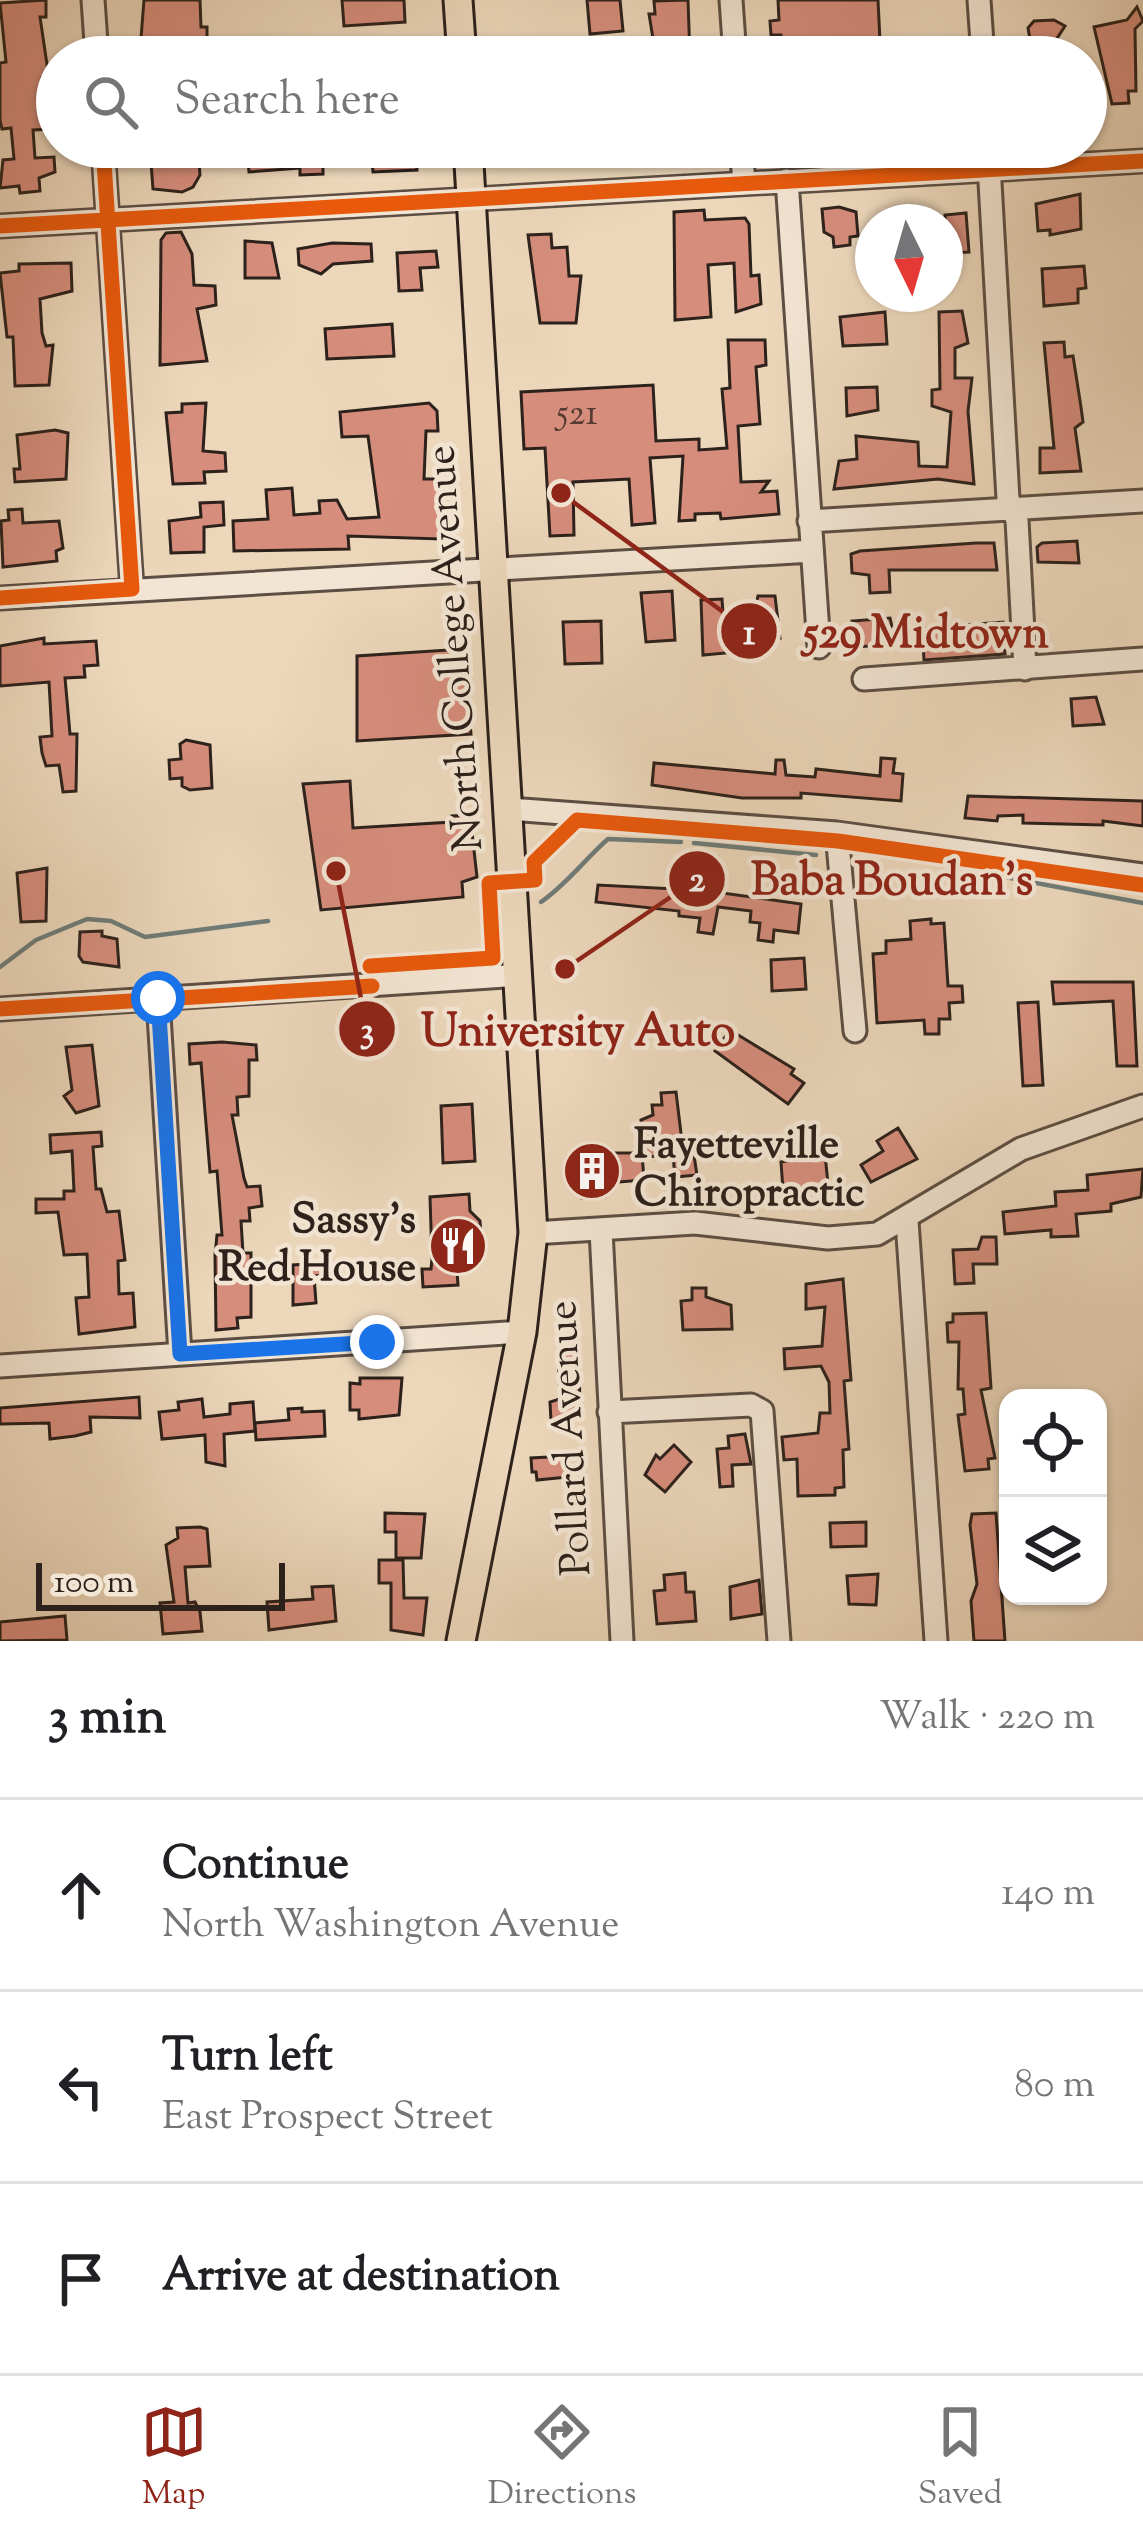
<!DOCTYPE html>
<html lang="en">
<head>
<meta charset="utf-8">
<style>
  :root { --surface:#fff; --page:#f2f2f2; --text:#202124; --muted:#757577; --line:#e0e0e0; --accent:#8f2418 }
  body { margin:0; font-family:"Sorts Mill Goudy",serif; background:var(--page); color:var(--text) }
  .controls { position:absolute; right:36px; bottom:36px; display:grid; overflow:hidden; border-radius:24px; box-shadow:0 3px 9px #0004 }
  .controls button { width:108px; height:108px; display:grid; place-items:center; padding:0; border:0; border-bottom:3px solid var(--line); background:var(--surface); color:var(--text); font:60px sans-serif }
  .compass { position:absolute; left:855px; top:204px; width:108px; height:108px; border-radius:50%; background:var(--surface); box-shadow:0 3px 9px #0004; rotate:175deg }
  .scale { position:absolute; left:36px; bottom:30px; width:249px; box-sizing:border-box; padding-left:12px; border:6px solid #2c211b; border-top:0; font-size:33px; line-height:42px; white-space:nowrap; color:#2c211b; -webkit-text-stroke:9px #f3e5d3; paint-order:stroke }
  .stop { position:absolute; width:36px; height:36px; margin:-27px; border:9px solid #1a73e8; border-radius:50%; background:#fff }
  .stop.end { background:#1a73e8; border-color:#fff; box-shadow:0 3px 12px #0008 }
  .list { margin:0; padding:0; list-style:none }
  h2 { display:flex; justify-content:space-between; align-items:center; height:156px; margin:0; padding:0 48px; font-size:51px }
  h2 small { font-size:39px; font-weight:400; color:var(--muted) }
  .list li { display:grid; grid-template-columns:78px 1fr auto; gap:36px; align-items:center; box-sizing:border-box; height:192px; padding:0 48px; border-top:3px solid var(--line) }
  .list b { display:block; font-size:45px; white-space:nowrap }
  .list p { margin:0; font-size:39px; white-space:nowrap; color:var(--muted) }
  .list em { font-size:39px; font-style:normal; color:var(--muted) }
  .icon { flex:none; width:66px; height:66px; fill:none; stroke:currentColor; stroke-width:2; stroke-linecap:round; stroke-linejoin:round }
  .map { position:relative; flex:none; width:1143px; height:1641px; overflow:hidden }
  .search { position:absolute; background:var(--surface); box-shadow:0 3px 9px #0004; left:36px; right:36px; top:36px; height:132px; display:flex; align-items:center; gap:30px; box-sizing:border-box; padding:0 42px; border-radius:66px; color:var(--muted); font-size:45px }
  .sheet { height:732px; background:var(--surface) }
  nav { display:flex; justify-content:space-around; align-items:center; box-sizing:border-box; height:168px; border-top:3px solid var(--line); background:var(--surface); font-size:33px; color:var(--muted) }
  nav a { display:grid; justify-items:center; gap:6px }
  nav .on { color:var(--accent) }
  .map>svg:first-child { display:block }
</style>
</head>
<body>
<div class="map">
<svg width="1143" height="1641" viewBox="0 0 1143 1641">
  <rect width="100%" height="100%" fill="#ecd7bb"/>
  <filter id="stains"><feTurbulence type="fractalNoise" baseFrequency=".00167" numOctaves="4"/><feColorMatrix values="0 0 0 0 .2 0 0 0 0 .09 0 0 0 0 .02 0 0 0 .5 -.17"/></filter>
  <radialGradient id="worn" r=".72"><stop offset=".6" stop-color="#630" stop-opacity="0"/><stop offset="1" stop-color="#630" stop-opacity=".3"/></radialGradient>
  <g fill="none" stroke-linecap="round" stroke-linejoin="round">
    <path stroke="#6e7c78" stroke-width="4.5" d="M 694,843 L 816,855
      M 983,873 L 1143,903
      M 541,902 C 568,883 584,860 608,839 L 681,842
      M 0,967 L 36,940 L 87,919 L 111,921 L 145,937 L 268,921"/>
  </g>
  <path fill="#d68d7c" stroke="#2c211b" stroke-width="3" d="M 46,0 L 46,17 L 40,17 L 49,78 L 42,78 L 51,129 L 33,130 L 35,158 L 54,157 L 55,172 L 39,178 L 40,191 L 20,193 L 19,186 L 0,188 L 3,160 L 14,159 L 11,128 L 2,129 L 0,120 L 0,63 L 6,62 L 0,3 Z
    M 144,0 L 200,0 L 201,27 L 207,27 L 207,40 L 177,41 L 177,49 L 170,51 L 140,51 Z
    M 342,0 L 404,0 L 405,22 L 344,26 Z
    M 587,0 L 620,0 L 623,31 L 590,34 Z
    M 688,0 L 690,57 L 656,57 L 649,14 L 655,14 L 654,1 Z
    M 778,0 L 878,0 L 880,41 L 826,42 L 826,57 L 782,57 L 781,35 L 771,35 L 770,21 L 779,20 Z
    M 1137,7 L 1143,21 L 1135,29 L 1136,91 L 1128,91 L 1129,103 L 1112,104 L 1094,27 L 1127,20 Z
    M 1054,20 L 1065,26 L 1056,40 L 1063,57 L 1033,57 L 1028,28 L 1034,21 Z
    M 323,147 L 323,174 L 300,175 L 300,168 L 249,172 L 247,150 Z
    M 371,147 L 415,147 L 417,170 L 373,172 Z
    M 646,147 L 726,147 L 727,157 L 648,163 Z
    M 191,160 L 199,162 L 200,175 L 193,187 L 182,192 L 153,189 L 151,163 Z
    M 1080,194 L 1081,229 L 1050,235 L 1050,230 L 1038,231 L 1036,204 Z
    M 839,207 L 856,212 L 858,236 L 850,237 L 850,245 L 834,247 L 833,237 L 824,232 L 822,209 Z
    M 704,210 L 705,220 L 745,218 L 749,224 L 751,276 L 759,275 L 761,304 L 736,312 L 734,263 L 708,265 L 711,317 L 675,320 L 674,212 Z
    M 966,213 L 969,252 L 945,253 L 945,215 Z
    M 181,232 L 192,254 L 194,285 L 215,286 L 216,305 L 197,309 L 207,361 L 160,365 L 161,240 L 166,233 Z
    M 551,234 L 552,248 L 567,247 L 569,276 L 581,276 L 576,323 L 540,323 L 528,235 Z
    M 245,241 L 272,243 L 279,278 L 245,278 Z
    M 332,243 L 371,244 L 372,261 L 333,264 L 321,274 L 299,265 L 298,249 Z
    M 436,251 L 438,267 L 420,268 L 422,290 L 399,291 L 397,253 Z
    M 71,263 L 72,291 L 40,299 L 42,333 L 46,346 L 53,345 L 49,385 L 15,386 L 13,337 L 7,337 L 0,273 L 19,271 L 19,264 Z
    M 1084,266 L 1086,288 L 1078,289 L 1078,303 L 1044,306 L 1042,269 Z
    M 962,311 L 968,343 L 955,348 L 955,378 L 972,378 L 968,411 L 974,484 L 938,479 L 834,489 L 839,461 L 857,459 L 856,436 L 918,442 L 919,466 L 947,467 L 951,412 L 932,406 L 932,390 L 940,389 L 939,312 Z
    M 885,312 L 887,344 L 843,346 L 840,317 Z
    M 392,324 L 394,356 L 327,359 L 325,329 Z
    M 728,340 L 765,340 L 766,365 L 756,367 L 760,424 L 738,426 L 741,482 L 769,481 L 761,492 L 777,491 L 779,514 L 721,519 L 720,513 L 695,514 L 695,520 L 679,521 L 683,456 L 650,458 L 655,523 L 632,525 L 629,479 L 573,482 L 574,535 L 550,536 L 545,448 L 524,449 L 521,392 L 653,385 L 656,441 L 699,439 L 699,450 L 727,448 L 722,389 L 730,388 Z
    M 1064,342 L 1065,357 L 1073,356 L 1081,407 L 1083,422 L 1075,428 L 1081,471 L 1040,473 L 1040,448 L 1054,448 L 1044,343 Z
    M 877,387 L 878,410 L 847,416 L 846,388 Z
    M 206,403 L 203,451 L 225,453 L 226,471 L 204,472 L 205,483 L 173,484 L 166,413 L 182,412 L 182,404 Z
    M 429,403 L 437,411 L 438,431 L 426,431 L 424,479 L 440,479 L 441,539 L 348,536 L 349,549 L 234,551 L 233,521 L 268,519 L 266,490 L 292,488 L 294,515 L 320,513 L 319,501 L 337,500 L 347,519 L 379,517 L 368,436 L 342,437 L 340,412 Z
    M 55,430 L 68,433 L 66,479 L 15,482 L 14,469 L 20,469 L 17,435 Z
    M 223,502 L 224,525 L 204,527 L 204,552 L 171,553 L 169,521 L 201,517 L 200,503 Z
    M 22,509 L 23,523 L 59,521 L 63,548 L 56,551 L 57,561 L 3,567 L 1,521 L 9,520 L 8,510 Z
    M 1077,541 L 1079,563 L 1038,562 L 1037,547 L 1042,543 Z
    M 976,543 L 994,543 L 997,570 L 889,570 L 890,592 L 870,593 L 869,575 L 852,573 L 851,554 L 860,551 Z
    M 672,591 L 675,640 L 646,642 L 641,593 Z
    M 758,596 L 775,596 L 780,638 L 725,640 L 726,653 L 703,655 L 701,600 L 722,599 L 724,628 L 751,626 Z
    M 890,618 L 896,644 L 857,647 L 852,621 Z
    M 601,621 L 602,663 L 565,664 L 563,622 Z
    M 1003,622 L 1005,654 L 924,660 L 922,628 Z
    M 44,638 L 44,644 L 96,641 L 98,665 L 84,666 L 85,677 L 65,678 L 70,734 L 77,734 L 76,791 L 63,792 L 59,765 L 46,766 L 42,753 L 40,737 L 52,736 L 49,682 L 0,686 L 0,646 Z
    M 463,649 L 471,734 L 357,741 L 357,656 Z
    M 1096,697 L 1104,724 L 1073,726 L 1071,699 Z
    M 186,740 L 210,745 L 212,788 L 190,790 L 182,786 L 182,778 L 170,779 L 169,760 L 181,759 L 180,744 Z
    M 881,758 L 895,759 L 893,773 L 903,774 L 901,801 L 801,793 L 801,798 L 742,798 L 652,785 L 654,763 L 775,774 L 776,760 L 784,760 L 786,775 L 815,777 L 816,769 L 880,776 Z
    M 350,781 L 353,828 L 452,822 L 452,816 L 470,815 L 477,877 L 462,882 L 463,897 L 321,910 L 303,784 Z
    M 968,796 L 1143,801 L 1143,826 L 1103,821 L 1103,825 L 1023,823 L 1023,815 L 998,816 L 997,821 L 965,818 Z
    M 698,855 L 718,857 L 715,892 L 801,904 L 798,933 L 774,930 L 773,942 L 758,940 L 760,923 L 750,922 L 751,911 L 718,907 L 713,934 L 698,932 L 700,918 L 679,916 L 679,911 L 596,902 L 598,885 L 695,890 Z
    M 47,868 L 46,921 L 21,922 L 17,873 Z
    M 931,919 L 931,924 L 944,923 L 948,986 L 962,986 L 963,1002 L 949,1003 L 950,1019 L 939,1019 L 939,1034 L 925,1034 L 924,1020 L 877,1023 L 873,954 L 886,953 L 886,941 L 911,939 L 910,921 Z
    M 102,931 L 102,936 L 117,939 L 119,967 L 83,962 L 79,956 L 80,932 Z
    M 804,958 L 806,989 L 772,991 L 771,960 Z
    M 1052,982 L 1133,982 L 1137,1066 L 1117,1066 L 1113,1001 L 1054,1004 Z
    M 1038,1002 L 1043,1085 L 1023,1086 L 1018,1003 Z
    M 730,1030 L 794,1069 L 791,1074 L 804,1083 L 788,1104 L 715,1051 Z
    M 222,1042 L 256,1045 L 257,1060 L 249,1060 L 249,1096 L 237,1097 L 238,1115 L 232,1115 L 244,1178 L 247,1187 L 260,1186 L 262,1206 L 249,1208 L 250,1221 L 241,1221 L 243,1253 L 251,1253 L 251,1317 L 237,1318 L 238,1328 L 216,1330 L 215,1255 L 217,1235 L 222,1235 L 217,1171 L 210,1172 L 201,1063 L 190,1064 L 189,1044 Z
    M 92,1045 L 99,1106 L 76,1113 L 64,1096 L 72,1090 L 66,1047 Z
    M 676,1092 L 683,1150 L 693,1149 L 697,1175 L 675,1177 L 673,1155 L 644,1157 L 641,1120 L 653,1115 L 652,1105 L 662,1105 L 661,1093 Z
    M 472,1104 L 475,1161 L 443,1163 L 441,1106 Z
    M 898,1128 L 917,1159 L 871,1182 L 861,1165 L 883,1151 L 877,1141 Z
    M 101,1132 L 102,1146 L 93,1147 L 96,1189 L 101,1189 L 107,1212 L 119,1211 L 125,1260 L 118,1261 L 119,1294 L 133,1293 L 135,1327 L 79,1334 L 76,1298 L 89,1297 L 87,1254 L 64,1255 L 58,1212 L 36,1213 L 36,1199 L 64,1199 L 64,1191 L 74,1191 L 72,1151 L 51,1153 L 50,1135 Z
    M 602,1153 L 642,1153 L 644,1180 L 607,1183 L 605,1196 L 582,1198 L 578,1155 Z
    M 825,1154 L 828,1184 L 783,1190 L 781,1162 Z
    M 1143,1169 L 1141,1197 L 1111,1204 L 1111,1211 L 1076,1214 L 1078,1236 L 1051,1237 L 1051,1230 L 1005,1234 L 1003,1212 L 1056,1206 L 1055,1192 L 1088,1190 L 1087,1175 Z
    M 469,1194 L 470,1211 L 480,1221 L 482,1256 L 456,1258 L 458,1285 L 423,1287 L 422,1269 L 431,1269 L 432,1259 L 430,1197 Z
    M 982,1237 L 996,1237 L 997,1264 L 973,1264 L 974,1283 L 955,1284 L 953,1250 L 978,1249 Z
    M 339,1262 L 340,1274 L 314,1276 L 316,1303 L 293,1305 L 293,1265 Z
    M 843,1279 L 851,1380 L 844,1381 L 849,1449 L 843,1450 L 844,1487 L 835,1488 L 835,1495 L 798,1496 L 797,1459 L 784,1460 L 782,1437 L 818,1433 L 820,1413 L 830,1413 L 829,1382 L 821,1366 L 785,1369 L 784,1349 L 822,1346 L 825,1307 L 806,1309 L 806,1284 Z
    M 692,1288 L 706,1288 L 706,1297 L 731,1305 L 732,1329 L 683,1330 L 681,1301 L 692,1300 Z
    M 986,1313 L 991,1388 L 981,1390 L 995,1458 L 988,1459 L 989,1469 L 965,1471 L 958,1415 L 965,1414 L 963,1389 L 958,1389 L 959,1342 L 948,1342 L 947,1323 L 953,1322 L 953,1314 Z
    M 579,1351 L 580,1417 L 551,1421 L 550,1402 L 560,1399 L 558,1352 Z
    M 360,1378 L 402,1378 L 399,1415 L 359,1419 L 359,1410 L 350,1410 L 350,1383 L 360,1384 Z
    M 139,1397 L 140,1418 L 90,1417 L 91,1432 L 75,1436 L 50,1439 L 49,1423 L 0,1424 L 0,1408 Z
    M 202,1399 L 204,1417 L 230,1414 L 230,1404 L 253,1402 L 255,1431 L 224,1434 L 225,1466 L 206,1462 L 205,1435 L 162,1439 L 159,1412 L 179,1410 L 178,1402 Z
    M 302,1408 L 302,1412 L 324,1411 L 325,1436 L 256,1440 L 255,1423 L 289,1420 L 288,1409 Z
    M 745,1434 L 751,1464 L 732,1465 L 733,1486 L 720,1487 L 717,1449 L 729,1448 L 728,1436 Z
    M 674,1445 L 691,1462 L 665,1492 L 645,1475 L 656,1455 L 660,1459 Z
    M 567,1456 L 568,1477 L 537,1480 L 536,1472 L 532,1472 L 531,1458 Z
    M 385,1513 L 425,1514 L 421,1558 L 396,1558 L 396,1532 L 385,1532 Z
    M 996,1513 L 1005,1641 L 974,1641 L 971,1601 L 977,1584 L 970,1525 L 972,1514 Z
    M 866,1522 L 866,1546 L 831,1547 L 830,1523 Z
    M 200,1527 L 207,1529 L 210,1566 L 185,1567 L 188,1603 L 195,1602 L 200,1612 L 202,1631 L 163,1634 L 160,1603 L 174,1602 L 166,1545 L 178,1538 L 177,1528 Z
    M 379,1560 L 403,1560 L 404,1598 L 427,1598 L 423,1635 L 391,1630 L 391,1583 L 379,1583 Z
    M 685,1573 L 686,1592 L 694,1592 L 696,1621 L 657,1624 L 654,1591 L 665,1590 L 664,1575 Z
    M 878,1574 L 876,1605 L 849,1604 L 847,1576 Z
    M 759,1580 L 762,1614 L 731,1619 L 730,1587 Z
    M 333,1586 L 336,1621 L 269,1630 L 267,1602 L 313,1599 L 312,1587 Z
    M 65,1616 L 67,1640 L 0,1641 L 0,1622 Z"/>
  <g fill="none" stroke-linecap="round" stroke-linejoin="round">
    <g stroke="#5c4e43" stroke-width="27">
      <path id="minor" d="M 93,0 L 97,57
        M 731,0 L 735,57
        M 979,0 L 983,57
        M 103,147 L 132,589
        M 741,147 L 744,182
        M 988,147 L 1008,499 L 1017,520 L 1025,669
        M 787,180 L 819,647
        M 0,226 L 1143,161
        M 809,521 L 1143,501
        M 0,598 L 812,551
        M 864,679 L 1143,659
        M 509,809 L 837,833 L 1143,875
        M 837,833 L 855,1031
        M 158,999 L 180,1354
        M 0,1009 L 520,975
        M 907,1221 L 936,1641
        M 601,1230 L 622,1641
        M 533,1233 L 695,1223 L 828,1238 L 877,1234 L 1021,1149 L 1143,1106
        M 0,1366 L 522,1332
        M 609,1412 L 751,1405 L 762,1411 L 779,1641"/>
    </g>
    <g stroke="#2c211b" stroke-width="33">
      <path id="major" d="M 458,0 L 462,57
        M 461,1641 L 522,1332 L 533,1233 L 468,147"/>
    </g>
    <use href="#minor" stroke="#f3e5d3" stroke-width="21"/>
    <use href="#major" stroke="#ecd7bb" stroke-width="27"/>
    <g stroke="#f3e5d3" stroke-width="22">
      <path id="cycleway" d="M 0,226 L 1143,161
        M 0,598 L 132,589 L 103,147
        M 370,966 L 493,958 L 489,883 L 535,880 L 534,862 L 577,820 L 838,841 L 1143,885
        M 0,1009 L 372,986"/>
    </g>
    <use href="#cycleway" stroke="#e8590c" stroke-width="15"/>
  </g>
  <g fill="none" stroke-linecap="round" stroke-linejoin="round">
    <path stroke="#1a73e8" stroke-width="15" d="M 158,998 L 180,1354 L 377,1342"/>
  </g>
  <defs>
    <g id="building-disc" transform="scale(3)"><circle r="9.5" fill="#8f2418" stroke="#f3e5d3"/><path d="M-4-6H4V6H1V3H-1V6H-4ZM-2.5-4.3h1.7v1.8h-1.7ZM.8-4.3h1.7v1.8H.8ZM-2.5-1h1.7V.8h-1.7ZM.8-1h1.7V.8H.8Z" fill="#fff"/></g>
    <g id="restaurant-disc" transform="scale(3)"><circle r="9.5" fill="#8f2418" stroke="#f3e5d3"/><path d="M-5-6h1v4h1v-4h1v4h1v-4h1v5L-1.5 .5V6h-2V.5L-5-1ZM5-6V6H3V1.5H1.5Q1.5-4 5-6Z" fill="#fff"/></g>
  </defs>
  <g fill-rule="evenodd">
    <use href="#building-disc" x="592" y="1171"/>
    <use href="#restaurant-disc" x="458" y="1246"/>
  </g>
  <g text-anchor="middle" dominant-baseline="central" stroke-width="9" stroke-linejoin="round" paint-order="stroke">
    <g font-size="36" fill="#563c33">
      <text x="577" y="415">521</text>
    </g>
    <g font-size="42" fill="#2c211b" stroke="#f3e5d3">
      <text transform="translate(457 648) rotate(-94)">North College Avenue</text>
      <text transform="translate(572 1438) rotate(-93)">Pollard Avenue</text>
    </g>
    <g font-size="42" font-weight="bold" fill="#2c211b" stroke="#f3e5d3" text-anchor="start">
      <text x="634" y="1147">Fayetteville<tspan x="634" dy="48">Chiropractic</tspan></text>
      <text x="416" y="1222" text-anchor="end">Sassy’s<tspan x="416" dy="48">Red House</tspan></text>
    </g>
  </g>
  <path fill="none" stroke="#8f2418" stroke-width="4.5" d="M561 493L749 631M565 969L697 879M336 871L367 1029"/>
  <g fill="#8f2418" stroke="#f3e5d3" stroke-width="4.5">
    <circle cx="561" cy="493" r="12"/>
    <circle cx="565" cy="969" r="12"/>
    <circle cx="336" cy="871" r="12"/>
    <circle cx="749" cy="631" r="30"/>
    <circle cx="697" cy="879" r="30"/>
    <circle cx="367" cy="1029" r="30"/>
  </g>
  <g font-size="36" text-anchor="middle" font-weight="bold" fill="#fff">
    <text x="749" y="644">1</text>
    <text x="697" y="891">2</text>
    <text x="367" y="1042">3</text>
  </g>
  <g font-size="45" text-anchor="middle" font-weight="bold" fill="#8f2418" stroke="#f3e5d3" stroke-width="9" stroke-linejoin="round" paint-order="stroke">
    <text x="926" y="647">529 Midtown</text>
    <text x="892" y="894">Baba Boudan's</text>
    <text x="578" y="1045">University Auto</text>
  </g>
  <rect width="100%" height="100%" filter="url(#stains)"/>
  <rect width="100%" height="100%" fill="url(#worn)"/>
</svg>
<div class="controls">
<button><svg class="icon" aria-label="locate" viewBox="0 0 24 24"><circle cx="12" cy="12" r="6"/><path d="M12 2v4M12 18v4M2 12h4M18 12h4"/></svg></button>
<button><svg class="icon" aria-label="layers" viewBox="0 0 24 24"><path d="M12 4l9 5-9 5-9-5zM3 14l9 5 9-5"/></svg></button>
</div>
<svg class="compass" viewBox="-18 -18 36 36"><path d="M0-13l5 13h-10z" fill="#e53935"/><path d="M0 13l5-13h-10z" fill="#757577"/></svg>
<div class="scale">100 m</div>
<div class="stop" style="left:158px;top:998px"></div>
<div class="stop end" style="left:377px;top:1342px"></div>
<div class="search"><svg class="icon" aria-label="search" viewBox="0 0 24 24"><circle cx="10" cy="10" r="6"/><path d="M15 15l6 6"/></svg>Search here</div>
</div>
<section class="sheet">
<h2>3 min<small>Walk · 220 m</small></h2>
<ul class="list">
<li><svg class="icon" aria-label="ahead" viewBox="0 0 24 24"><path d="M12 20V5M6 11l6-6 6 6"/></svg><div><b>Continue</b><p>North Washington Avenue</p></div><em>140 m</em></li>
<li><svg class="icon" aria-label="left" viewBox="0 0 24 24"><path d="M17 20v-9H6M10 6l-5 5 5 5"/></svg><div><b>Turn left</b><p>East Prospect Street</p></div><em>80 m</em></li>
<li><svg class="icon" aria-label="arrive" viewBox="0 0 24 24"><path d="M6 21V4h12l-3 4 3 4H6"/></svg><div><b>Arrive at destination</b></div></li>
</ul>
</section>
<nav>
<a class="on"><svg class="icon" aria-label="map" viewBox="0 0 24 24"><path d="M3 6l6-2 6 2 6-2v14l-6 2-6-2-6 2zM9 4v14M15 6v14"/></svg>Map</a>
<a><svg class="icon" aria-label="directions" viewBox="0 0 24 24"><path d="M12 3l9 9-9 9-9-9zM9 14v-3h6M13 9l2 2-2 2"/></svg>Directions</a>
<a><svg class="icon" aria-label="saved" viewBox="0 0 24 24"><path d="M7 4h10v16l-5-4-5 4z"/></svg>Saved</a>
</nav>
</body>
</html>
